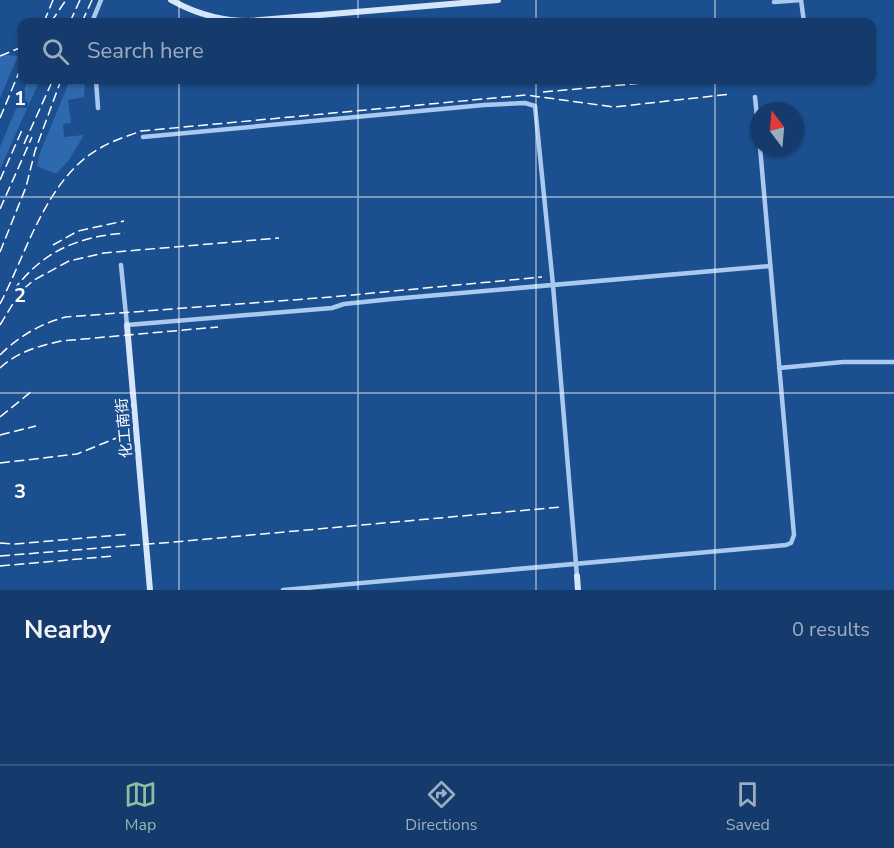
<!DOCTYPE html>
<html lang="en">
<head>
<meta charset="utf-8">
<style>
  :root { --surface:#143b6b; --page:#214673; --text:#f1f3f6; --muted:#9dadc1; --line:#33557e; --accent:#8abfa5 }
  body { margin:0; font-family:"Nunito Sans","Noto Sans SC",sans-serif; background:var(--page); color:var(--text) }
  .compass { position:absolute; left:750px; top:102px; width:54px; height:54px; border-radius:50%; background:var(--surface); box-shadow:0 2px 4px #0004; rotate:344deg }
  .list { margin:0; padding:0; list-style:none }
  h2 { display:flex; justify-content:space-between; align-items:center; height:78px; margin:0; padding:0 24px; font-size:26px }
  h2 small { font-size:20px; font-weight:400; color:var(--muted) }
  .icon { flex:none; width:33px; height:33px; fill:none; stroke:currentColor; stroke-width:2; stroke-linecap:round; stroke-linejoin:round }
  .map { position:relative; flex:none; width:894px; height:590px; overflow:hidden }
  .search { position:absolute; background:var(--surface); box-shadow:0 2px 4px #0004; left:18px; right:18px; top:18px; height:66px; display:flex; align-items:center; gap:15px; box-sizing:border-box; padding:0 21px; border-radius:12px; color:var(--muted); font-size:22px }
  .sheet { height:174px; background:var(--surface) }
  nav { display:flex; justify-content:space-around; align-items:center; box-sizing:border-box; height:84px; border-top:2px solid var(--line); background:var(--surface); font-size:16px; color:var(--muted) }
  nav a { display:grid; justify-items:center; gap:3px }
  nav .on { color:var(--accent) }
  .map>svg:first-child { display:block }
</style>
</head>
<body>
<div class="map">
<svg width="894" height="590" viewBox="0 0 894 590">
  <rect width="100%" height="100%" fill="#1b4f8f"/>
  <path fill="#2e69ad" d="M 0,54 L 18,56 L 0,98 Z
    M 28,80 L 40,80 L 0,169 L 0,147 Z
    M 70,80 L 85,80 L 84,97 L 68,100 L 71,123 L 63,124 L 64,137 L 84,135 L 69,160 L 56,174 L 37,166 L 40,153 Z"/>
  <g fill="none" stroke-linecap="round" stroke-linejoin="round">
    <path stroke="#a9c9ee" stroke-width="4.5" d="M 801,0 L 804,22
      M 774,2 L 801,0
      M 92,22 L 101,0
      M 96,80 L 98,108
      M 755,97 L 759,137
      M 143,137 L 484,105 L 525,103 L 535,106 L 553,285 L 577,576
      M 121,265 L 127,325 L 332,308 L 344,304 L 392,299 L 770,266
      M 779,368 L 843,362 L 894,362
      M 283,590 L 786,545 L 791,543 L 794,535 L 760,147"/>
    <path stroke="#d6e6fa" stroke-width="6" d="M 171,0 C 196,14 220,21 249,21 L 498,0
      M 127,325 L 150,590
      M 577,576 L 578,590"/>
    <path stroke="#fff" stroke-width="1.5" stroke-dasharray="10 4.5" stroke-linecap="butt" d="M 44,22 L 53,0
      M 51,22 L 66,0
      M 70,22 L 80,0
      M 82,22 L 92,0
      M 0,56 L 22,47
      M 543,92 L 677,80
      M 0,118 L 22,65
      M 24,144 L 51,84
      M 0,180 L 22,130
      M 0,209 L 32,137
      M 53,245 L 78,231 L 124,221
      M 0,252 L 26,187 L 35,151 L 61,80
      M 13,291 C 42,252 76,237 125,233
      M 0,304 C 27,252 47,176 102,147 C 114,140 128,136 141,131 L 526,95 L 614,107 L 731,94
      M 0,325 L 20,292 L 34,280 L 69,261 L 104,253 L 279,238
      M 0,355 C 18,337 41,323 66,317 L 331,297 L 542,277
      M 0,368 C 17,352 39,346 61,341 L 218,327
      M 0,417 L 32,391
      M 0,435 L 36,426
      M 0,463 L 77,454 L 119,437
      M 0,543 L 15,544 L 130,534
      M 0,556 L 174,542 L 561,507
      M 0,566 L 113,556"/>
  </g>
  <path fill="none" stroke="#fff" stroke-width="1.5" stroke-opacity="0.55" d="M 179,0 L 179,22M 358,0 L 358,22M 536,0 L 536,22M 715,0 L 715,22M 179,80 L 179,590M 358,80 L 358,590M 536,80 L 536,590M 715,80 L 715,590M 0,197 L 894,197M 0,393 L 894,393"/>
  <g text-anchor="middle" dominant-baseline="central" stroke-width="6" stroke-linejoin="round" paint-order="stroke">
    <g font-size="15" fill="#fff" stroke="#1b4f8f">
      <text transform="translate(124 428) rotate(-95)">化工南街</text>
    </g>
  </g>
  <g font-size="20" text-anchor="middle" font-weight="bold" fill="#fff" stroke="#1b4f8f" stroke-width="6" stroke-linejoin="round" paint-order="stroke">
    <text x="20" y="105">1</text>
    <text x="20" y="302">2</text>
    <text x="20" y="498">3</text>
  </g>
</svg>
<svg class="compass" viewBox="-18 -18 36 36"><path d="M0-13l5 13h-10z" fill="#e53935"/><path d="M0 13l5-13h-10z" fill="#9dadc1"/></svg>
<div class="search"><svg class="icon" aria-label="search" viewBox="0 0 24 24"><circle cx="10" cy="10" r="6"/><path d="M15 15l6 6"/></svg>Search here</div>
</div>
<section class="sheet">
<h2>Nearby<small>0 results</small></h2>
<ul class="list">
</ul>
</section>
<nav>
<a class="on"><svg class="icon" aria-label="map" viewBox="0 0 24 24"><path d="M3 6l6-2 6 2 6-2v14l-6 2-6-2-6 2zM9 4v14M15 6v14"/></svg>Map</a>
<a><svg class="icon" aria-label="directions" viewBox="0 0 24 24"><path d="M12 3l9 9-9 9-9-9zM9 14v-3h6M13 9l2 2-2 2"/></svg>Directions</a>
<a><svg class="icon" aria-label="saved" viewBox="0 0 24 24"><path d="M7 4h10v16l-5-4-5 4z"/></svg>Saved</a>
</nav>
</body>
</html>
